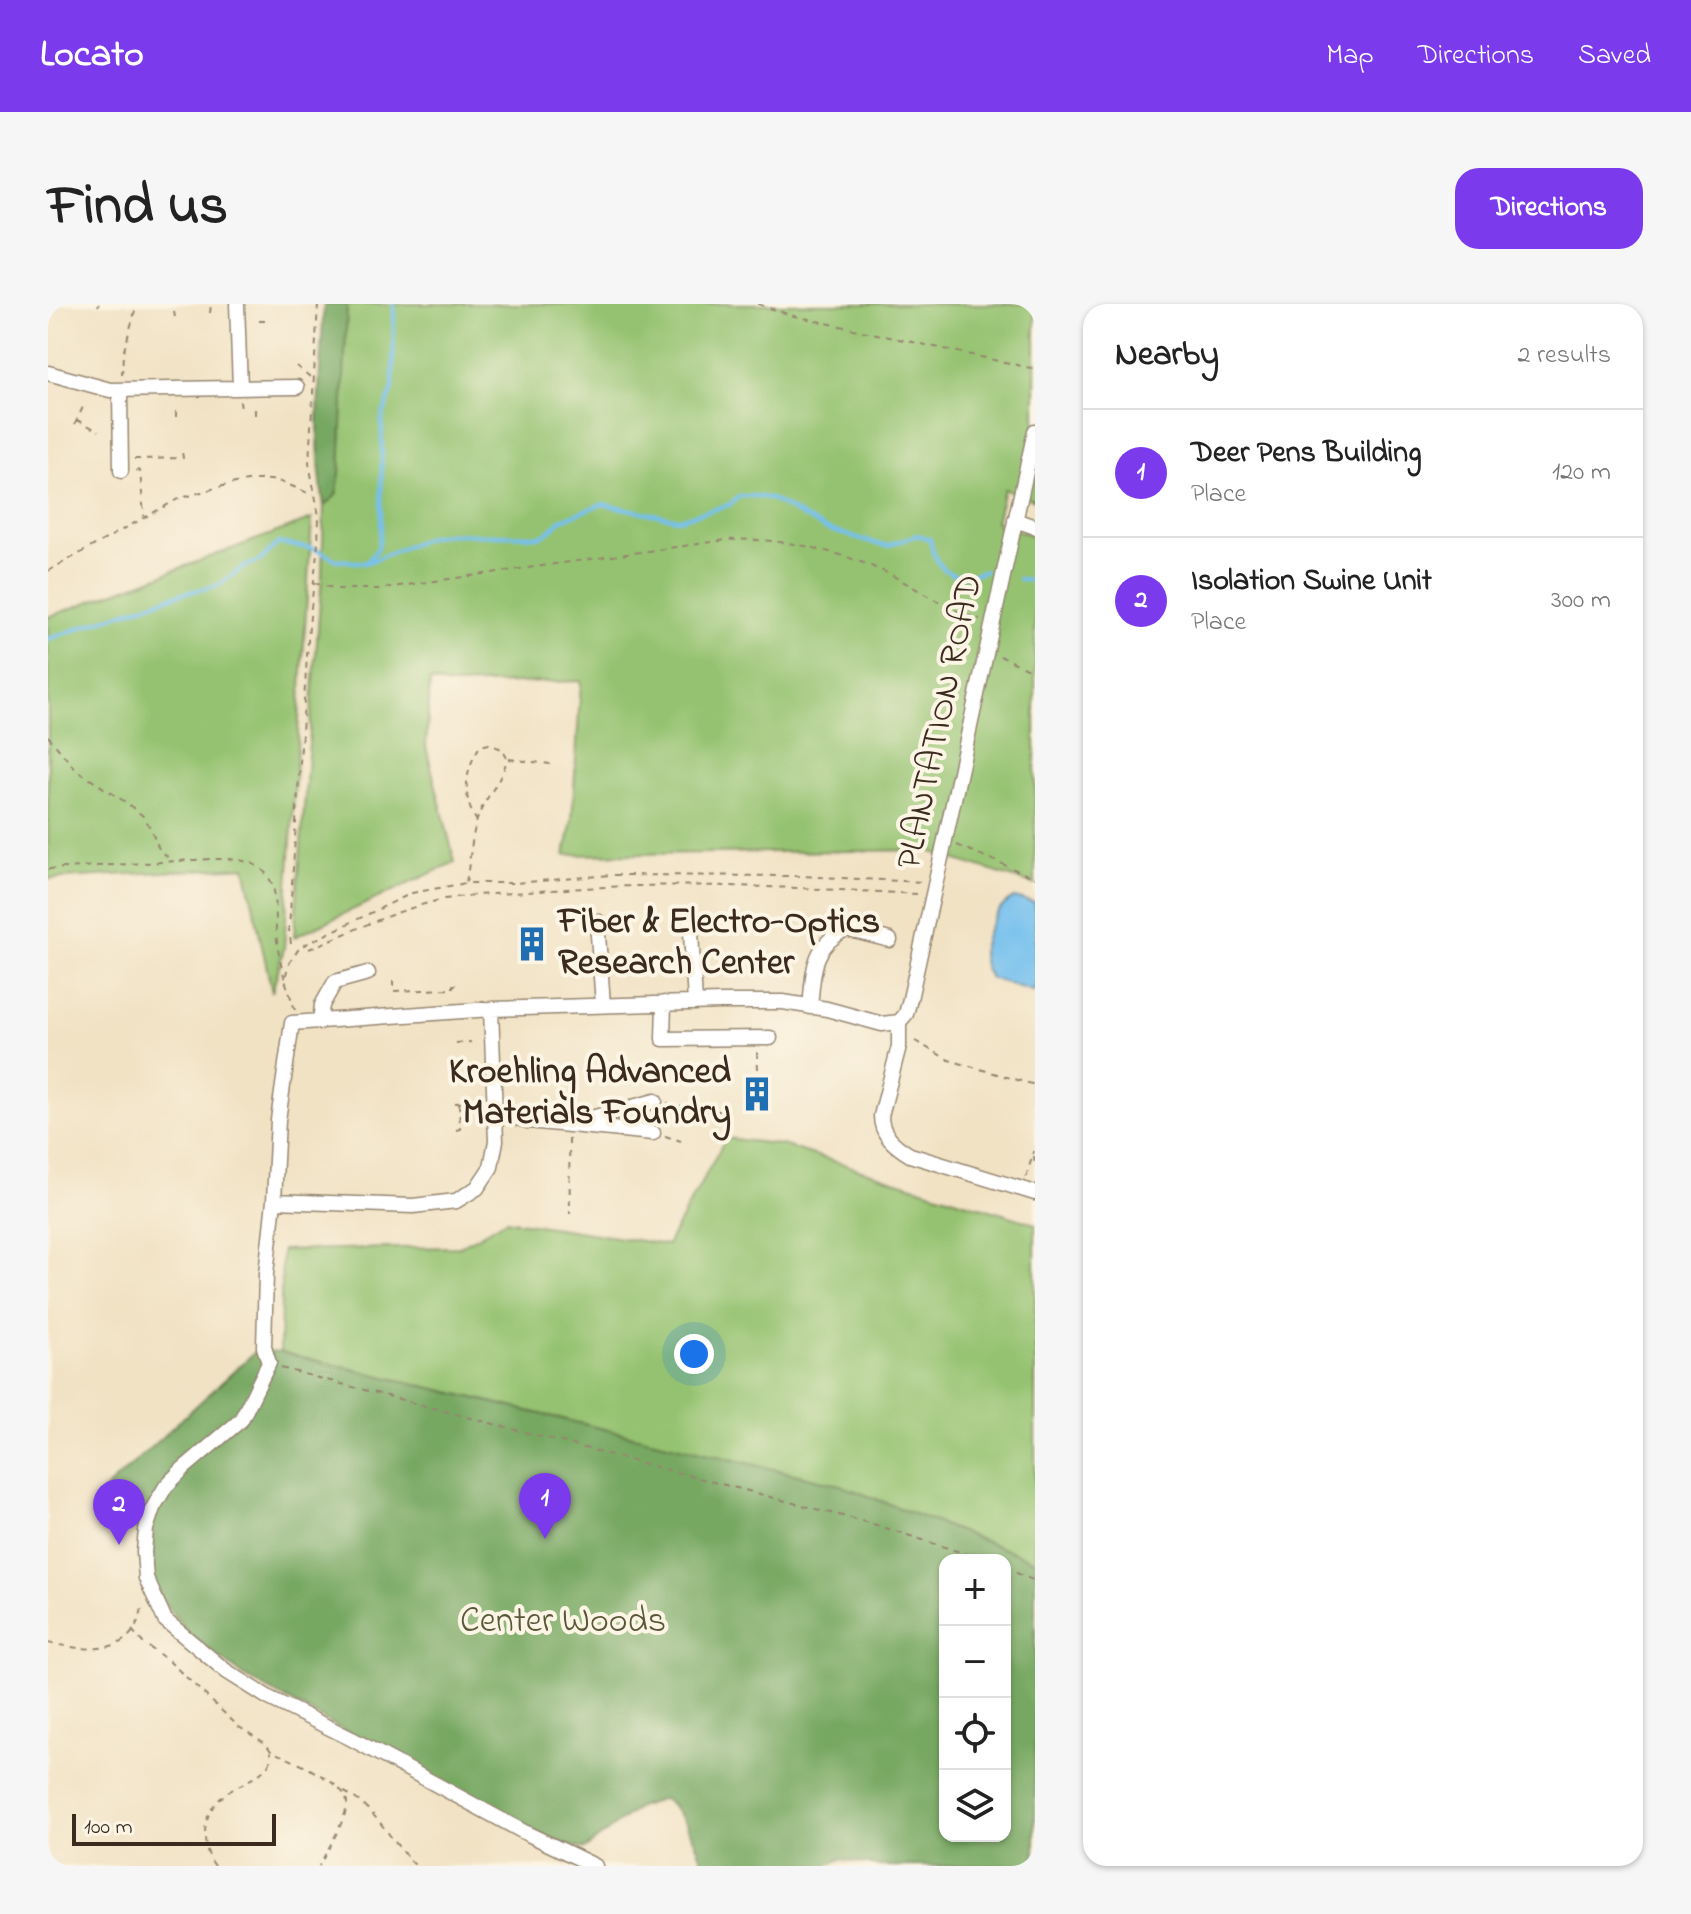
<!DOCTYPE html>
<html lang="en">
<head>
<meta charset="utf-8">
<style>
  :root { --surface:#fff; --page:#f6f6f6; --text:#222; --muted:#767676; --line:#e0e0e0; --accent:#7c3aed }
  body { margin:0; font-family:"Indie Flower",sans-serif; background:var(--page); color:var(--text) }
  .controls { position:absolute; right:24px; bottom:24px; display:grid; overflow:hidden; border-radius:16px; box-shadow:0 2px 6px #0004 }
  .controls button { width:72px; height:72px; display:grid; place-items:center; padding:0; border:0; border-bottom:2px solid var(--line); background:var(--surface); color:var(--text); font:40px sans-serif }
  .scale { position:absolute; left:24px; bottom:20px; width:204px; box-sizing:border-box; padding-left:8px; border:4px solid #3b2a1e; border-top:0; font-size:22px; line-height:28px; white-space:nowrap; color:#3b2a1e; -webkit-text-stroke:6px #fcf5e5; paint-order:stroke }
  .you { position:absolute; left:646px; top:1050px; width:28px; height:28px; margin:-20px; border:6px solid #fff; border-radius:50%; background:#1a73e8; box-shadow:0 0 0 12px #1a73e833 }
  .badge { display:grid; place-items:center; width:52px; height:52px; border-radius:50%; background:var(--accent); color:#fff; font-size:26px; font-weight:700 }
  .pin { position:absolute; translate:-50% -66px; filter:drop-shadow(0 2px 4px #0008) }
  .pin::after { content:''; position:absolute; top:42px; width:28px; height:24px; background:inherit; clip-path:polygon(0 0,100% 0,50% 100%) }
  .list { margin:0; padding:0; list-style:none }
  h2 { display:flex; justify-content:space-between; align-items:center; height:104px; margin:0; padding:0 32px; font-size:34px }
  h2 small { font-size:26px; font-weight:400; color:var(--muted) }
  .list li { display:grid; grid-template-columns:52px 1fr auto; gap:24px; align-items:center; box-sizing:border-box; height:128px; padding:0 32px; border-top:2px solid var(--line) }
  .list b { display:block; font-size:30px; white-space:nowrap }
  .list p { margin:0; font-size:26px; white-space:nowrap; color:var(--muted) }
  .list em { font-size:26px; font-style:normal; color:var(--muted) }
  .icon { flex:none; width:44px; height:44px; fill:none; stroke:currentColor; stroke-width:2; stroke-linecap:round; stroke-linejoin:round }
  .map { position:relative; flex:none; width:987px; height:1562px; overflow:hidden; border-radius:24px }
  header { display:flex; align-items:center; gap:48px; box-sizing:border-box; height:112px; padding:0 40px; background:var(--accent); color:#fff }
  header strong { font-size:38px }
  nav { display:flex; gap:44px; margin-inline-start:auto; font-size:28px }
  .intro { display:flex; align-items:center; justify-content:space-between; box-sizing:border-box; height:192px; padding:0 48px }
  h1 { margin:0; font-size:56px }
  .button { padding:20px 36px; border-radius:24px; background:var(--accent); color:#fff; font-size:28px; font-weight:700 }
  main { display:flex; gap:48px; padding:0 48px }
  aside { flex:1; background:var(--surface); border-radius:24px; box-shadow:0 2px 6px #0004 }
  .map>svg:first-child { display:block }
</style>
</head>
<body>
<header>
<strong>Locato</strong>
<nav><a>Map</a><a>Directions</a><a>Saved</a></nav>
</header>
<div class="intro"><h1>Find us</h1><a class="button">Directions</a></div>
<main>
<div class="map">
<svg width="987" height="1562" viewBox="0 0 987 1562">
  <rect width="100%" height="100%" fill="#fcf5e5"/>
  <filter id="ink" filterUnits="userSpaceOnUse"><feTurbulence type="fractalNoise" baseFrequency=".0125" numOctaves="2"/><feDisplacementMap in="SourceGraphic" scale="16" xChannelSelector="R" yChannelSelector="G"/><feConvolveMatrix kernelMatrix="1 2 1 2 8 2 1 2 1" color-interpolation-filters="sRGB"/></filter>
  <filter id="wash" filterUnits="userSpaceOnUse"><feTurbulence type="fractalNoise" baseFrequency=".006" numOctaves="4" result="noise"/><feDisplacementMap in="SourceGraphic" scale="32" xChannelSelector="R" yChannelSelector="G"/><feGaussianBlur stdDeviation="1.8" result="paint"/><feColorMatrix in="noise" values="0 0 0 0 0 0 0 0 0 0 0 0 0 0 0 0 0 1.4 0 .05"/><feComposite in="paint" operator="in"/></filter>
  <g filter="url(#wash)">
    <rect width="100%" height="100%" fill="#f1e2c4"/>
    <path fill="#94c270" stroke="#687647" stroke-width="2" d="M 299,0 L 987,0 L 987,196 L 956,185 L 948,218 L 987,233 L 987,581 L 878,546 L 517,551 L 524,516 L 533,377 L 404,381 L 382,377 L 378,443 L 407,558 L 246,633 L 274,272 L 276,202 L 288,191 L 292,169 Z
      M 264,215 L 236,644 L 224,688 L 197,563 L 0,575 L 0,313 Z
      M 678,834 L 734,841 L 987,920 L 987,1257 L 792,1181 L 232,1048 L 234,946 L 411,943 L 458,916 L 619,941 Z"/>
    <path fill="#77a862" stroke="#596940" stroke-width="2" fill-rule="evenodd" d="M 276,0 L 299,0 L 292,169 L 288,191 L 276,202 C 265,135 272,68 276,0 Z
      M 208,1047 L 232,1048 L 792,1181 L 987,1257 L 987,1562 L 830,1562 L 793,1555 L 777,1562 L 656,1562 C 651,1543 633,1504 616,1495 L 592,1502 L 537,1545 L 519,1541 L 474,1523 L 197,1373 L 141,1330 L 112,1293 L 104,1273 L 105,1232 L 53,1189 ZM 897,1256 L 957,1256 L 957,1532 L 897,1532 Z"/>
    <path fill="#74c0ee" stroke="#587586" stroke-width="2" d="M 966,594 L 987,599 L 987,688 L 942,674 C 938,667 934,658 934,649 C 935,630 949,602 966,594 Z"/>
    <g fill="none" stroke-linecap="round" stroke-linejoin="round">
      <path stroke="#74c0ee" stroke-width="4" d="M 318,259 L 330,244 L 333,224 L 334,114 L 345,84 L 346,0
        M 971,275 L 987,277
        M 0,335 L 128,291 L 169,282 L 196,263 L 213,256 L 230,239 L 267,245 L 289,256 L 318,259 L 384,232 L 400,230 L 492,232 L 501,228 L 513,216 L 554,200 L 630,215 L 681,201 L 692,192 L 702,192 L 721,194 L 778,225 L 830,240 L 839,242 L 869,231 L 882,235 C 885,253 891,269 912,272 C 918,274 929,268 937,267"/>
    </g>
  </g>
  <g filter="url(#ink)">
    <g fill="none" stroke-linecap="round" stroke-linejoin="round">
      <g stroke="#968671" stroke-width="17">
        <path id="minor" d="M 189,0 L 192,84
          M 0,69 L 62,86 L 249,83
          M 72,87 L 73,167
          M 967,216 L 987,223
          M 642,610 L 647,699
          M 549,617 L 555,701
          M 616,699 L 615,735 L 722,734
          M 762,703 C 766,667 763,643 798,625 L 842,636
          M 272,718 L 274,701 L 287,678 L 320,669
          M 851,718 L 858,710 L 862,695 L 987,127
          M 851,718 L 851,742 L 833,812 C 833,831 847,842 862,851 L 987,889
          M 447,808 L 480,817 L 605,829
          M 528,818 L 607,797
          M 226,897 L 365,902 L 408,897 L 429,884 L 443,863 L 448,837 L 443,705
          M 547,1562 L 476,1528 L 304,1435 L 221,1394 L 178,1367 L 117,1316 L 98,1274 L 96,1248 L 98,1225 L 105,1204 L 118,1182 L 136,1164 L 193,1116 L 221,1059 L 216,1043 L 218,970 L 226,897 L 230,816 L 244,719 L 443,705 L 673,698 L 735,698 L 779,705 L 834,720 L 851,718"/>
      </g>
      <path stroke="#968671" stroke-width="2" stroke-dasharray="6 6" stroke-linecap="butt" d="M 710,0 L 742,11 L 987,65
        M 50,2 L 51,0
        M 126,8 L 127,13
        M 162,9 L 163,0
        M 211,17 L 218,17
        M 248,62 L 265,75
        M 74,71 L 75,50 L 87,7
        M 192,97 L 193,106
        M 207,105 L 207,113
        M 128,107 L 128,115
        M 29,116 L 51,127
        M 27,120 L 35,103
        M 86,155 L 135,154 L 134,148
        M 88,166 L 92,167 L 96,212
        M 0,267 L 130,195 C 155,188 197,173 223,176 C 238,178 251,186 265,191
        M 266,279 L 289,285 L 330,285 L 678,236 C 732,233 790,246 839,269 C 870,284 898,306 932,315
        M 952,352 L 987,368
        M 0,432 L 28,466 L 79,499 L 95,512 L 103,525 L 111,545 L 125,558
        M 461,455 L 502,460
        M 909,541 L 987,574
        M 0,565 L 162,555 C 176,555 191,554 205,560 C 232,572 227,602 228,626 C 229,643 232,659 237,675
        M 418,578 C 422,558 423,535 429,516 C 436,493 455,477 459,454 L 454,445 L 441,440 L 432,442 C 417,465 413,494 429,517
        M 243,640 L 241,625 L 261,322 L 270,240 L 271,212 L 261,159 L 270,0
        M 261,645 C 305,627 349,605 397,595 C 424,590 454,590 481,588 C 611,576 739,583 869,590
        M 508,659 L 529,657
        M 658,670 L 681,669 L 681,666
        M 345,676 L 345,687 L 405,685 L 405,681 L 408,681
        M 247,706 L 237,676 L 240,661 L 252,643 L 364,589 L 418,579 L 467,579 L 564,571 L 751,572 L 875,578
        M 867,737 L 901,756 L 987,781
        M 408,739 L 423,738
        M 709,748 L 710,765
        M 407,799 L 426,798
        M 619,799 L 653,807 L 682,807
        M 408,826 L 412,825 L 411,799
        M 617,832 L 633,837
        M 521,835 L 522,910
        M 986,852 L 987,864
        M 978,873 L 986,847
        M 233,1064 L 825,1220 L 937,1256
        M 957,1264 L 987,1277
        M 84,1326 L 95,1339 L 121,1357 L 191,1423 L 217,1439 L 223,1447 C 241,1455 298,1478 299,1498 C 300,1513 278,1548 271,1562
        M 0,1339 C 38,1346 86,1355 94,1303
        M 296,1488 C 328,1503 343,1539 368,1562
        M 167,1562 C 160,1553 157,1543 157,1532 C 156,1475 226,1483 223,1448"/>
      <use href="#minor" stroke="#fff" stroke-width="14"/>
    </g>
  </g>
  <defs>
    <g id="building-bare" transform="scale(2.76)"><path d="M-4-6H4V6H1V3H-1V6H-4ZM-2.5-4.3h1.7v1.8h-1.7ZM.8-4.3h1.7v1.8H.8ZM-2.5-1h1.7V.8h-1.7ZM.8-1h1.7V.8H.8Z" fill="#1f6fb2" stroke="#fcf5e5" stroke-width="2.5" paint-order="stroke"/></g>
  </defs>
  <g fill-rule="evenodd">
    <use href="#building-bare" x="484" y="640"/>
    <use href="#building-bare" x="709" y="790"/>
  </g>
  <g text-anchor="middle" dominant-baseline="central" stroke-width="8" stroke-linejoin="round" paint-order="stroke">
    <g font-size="36" fill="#3b2a1e" stroke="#fcf5e5">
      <text transform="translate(893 418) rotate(-78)">PLANTATION ROAD</text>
    </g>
    <g font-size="36" font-weight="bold" fill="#3b2a1e" stroke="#fcf5e5" text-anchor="start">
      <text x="510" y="619">Fiber &amp; Electro-Optics<tspan x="510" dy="41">Research Center</tspan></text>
      <text x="683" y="769" text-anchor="end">Kroehling Advanced<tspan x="683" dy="41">Materials Foundry</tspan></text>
    </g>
    <g font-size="36" fill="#565837" stroke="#fcf5e5">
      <text x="515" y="1318">Center Woods</text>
    </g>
  </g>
</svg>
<div class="controls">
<button>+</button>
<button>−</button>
<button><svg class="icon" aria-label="locate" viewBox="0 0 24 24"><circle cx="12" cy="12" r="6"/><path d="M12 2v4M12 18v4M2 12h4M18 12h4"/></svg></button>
<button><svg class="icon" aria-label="layers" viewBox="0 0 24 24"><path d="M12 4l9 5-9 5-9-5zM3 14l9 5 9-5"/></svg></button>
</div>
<div class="scale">100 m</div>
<div class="you"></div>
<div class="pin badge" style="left:497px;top:1235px">1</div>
<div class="pin badge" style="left:71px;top:1241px">2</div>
</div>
<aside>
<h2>Nearby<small>2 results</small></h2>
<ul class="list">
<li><span class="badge">1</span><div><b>Deer Pens Building</b><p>Place</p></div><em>120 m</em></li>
<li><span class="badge">2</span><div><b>Isolation Swine Unit</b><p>Place</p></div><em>300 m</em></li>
</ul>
</aside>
</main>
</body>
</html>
